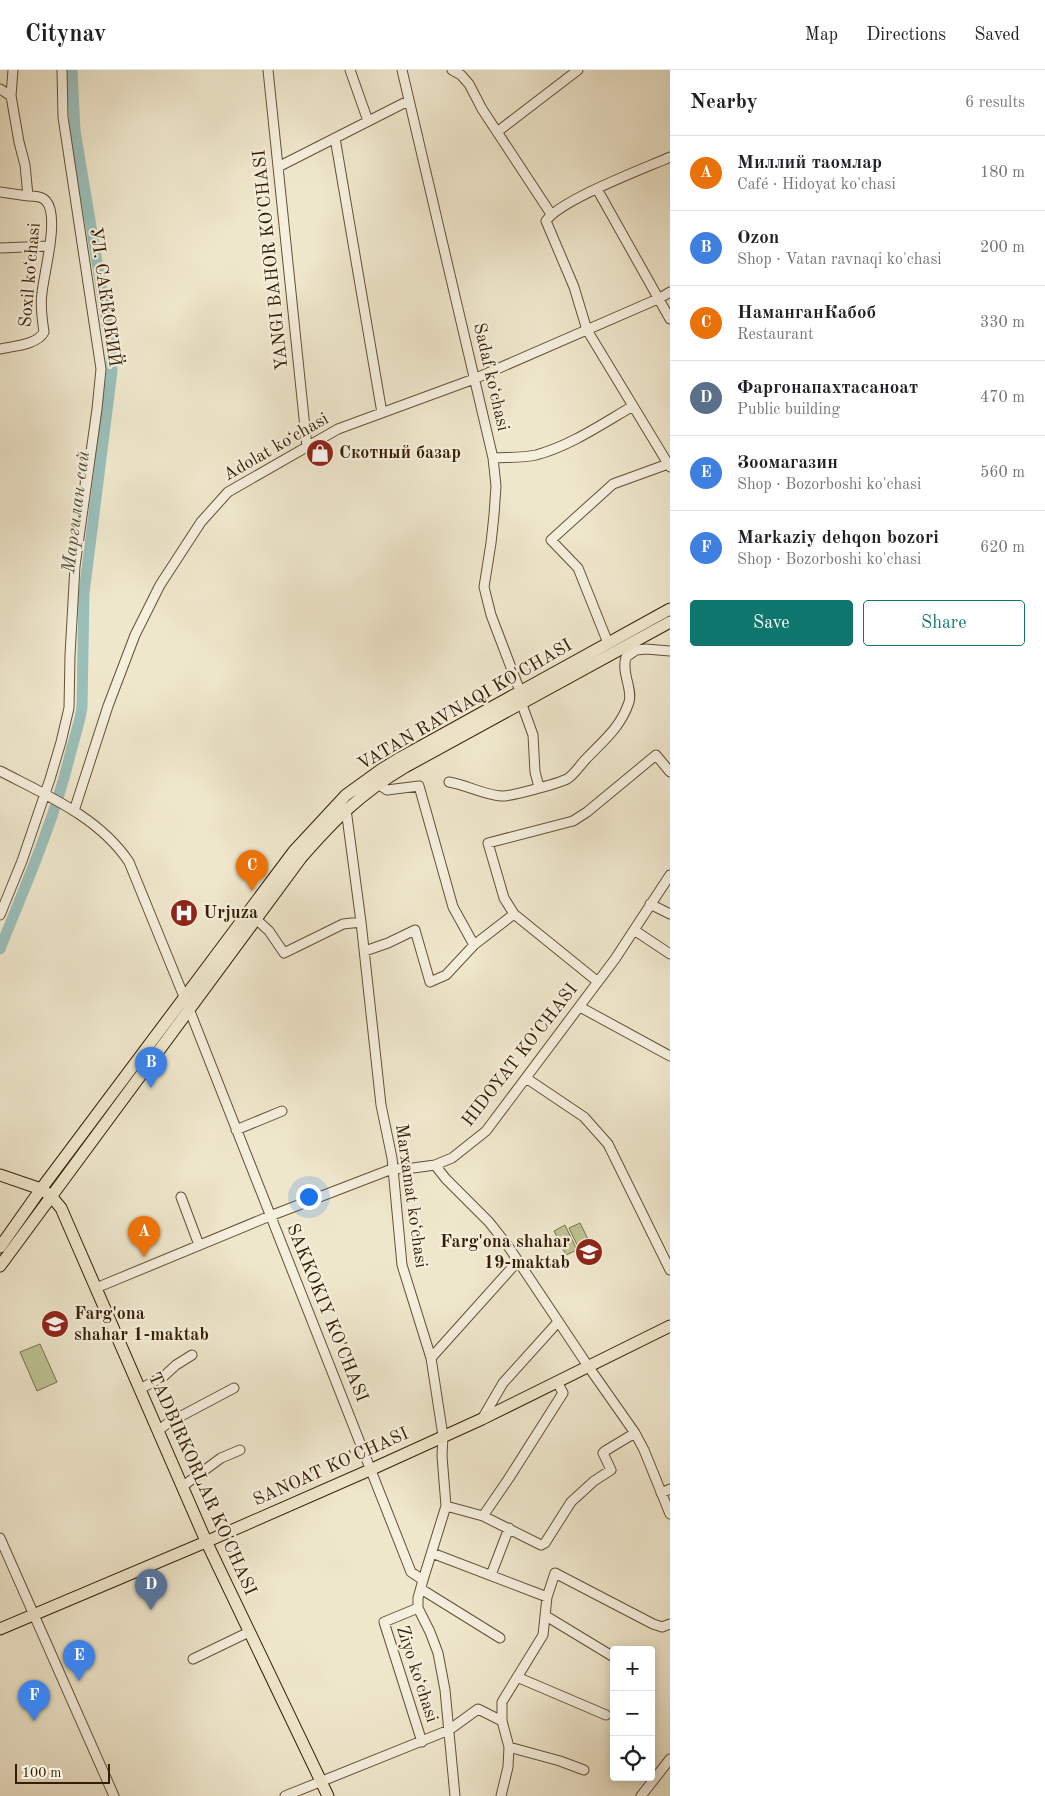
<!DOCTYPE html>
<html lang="en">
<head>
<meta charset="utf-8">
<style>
  :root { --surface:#fff; --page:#f2f2f2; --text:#202124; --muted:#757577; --line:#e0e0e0; --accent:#0f766e }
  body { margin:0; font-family:"Old Standard TT",serif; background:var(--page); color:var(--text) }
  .controls { position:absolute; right:15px; bottom:15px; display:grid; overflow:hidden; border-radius:5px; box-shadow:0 2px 12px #0003 }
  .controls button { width:45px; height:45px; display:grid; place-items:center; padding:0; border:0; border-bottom:1px solid var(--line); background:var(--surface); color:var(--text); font:25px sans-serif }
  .scale { position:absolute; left:15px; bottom:12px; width:95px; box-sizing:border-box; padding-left:5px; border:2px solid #351e00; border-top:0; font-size:14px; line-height:18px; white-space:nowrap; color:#351e00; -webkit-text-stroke:4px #f5efde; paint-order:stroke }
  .you { position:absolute; left:308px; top:1126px; width:18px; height:18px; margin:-12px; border:4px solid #fff; border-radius:50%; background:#1a73e8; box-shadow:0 0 0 8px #1a73e833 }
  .badge { display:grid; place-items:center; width:32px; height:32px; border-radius:50%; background:var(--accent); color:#fff; font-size:16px; font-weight:700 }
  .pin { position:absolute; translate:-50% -41px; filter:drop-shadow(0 1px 2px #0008) }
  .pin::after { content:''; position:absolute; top:26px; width:18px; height:15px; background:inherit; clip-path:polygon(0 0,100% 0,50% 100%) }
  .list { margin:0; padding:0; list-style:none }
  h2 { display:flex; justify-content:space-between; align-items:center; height:65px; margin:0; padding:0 20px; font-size:21px }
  h2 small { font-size:16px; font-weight:400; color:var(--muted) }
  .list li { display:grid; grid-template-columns:32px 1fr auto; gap:15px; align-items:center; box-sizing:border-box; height:75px; padding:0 20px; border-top:1px solid var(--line) }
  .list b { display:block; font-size:19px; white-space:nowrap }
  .list p { margin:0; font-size:16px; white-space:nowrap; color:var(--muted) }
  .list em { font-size:16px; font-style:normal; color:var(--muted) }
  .actions { display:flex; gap:10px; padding:15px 20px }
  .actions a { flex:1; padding:11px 0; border:1px solid var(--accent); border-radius:5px; text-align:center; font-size:18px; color:var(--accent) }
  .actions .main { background:var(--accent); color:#fff }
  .icon { flex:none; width:28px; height:28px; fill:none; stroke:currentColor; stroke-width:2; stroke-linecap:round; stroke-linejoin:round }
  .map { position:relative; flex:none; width:670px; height:1726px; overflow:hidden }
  header { display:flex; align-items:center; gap:30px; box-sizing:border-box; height:70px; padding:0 25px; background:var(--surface); border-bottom:1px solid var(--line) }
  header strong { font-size:24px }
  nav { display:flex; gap:28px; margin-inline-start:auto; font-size:18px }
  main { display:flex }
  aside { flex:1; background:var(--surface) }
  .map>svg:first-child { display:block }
</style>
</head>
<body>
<header>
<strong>Citynav</strong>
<nav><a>Map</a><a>Directions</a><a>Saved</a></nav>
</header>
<main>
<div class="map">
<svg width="670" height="1726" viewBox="0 0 670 1726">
  <rect width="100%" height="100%" fill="#efe7cc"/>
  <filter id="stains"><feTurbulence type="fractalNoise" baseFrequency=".004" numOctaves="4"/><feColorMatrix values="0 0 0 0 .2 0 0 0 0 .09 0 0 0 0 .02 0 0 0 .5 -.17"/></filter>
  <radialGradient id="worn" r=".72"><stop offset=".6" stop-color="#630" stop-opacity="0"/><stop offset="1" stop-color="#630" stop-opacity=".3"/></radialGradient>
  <path fill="#bec494" stroke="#7a714a" d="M 580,1153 L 590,1173 L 579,1179 L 569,1158 Z
    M 565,1155 L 577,1180 L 566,1185 L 554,1161 Z
    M 40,1274 L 57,1312 L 37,1321 L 20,1282 Z"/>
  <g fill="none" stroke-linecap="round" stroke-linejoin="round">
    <path stroke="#9abfba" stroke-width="11" d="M 0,879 C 26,814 55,749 71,681 C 75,666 80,652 82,637 L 84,523 L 112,301 L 111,276 L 75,61 L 72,0"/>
    <g stroke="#645033" stroke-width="11">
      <path id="minor" d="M 268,0 L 307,377
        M 350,0 L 368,51
        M 402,0 L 493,388 L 496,416 L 494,445 L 491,473 L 484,517 L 491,545 L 520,621
        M 452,0 L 461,5 L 469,14 L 482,39 L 551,144
        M 0,19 L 11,26
        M 497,62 L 578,0
        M 335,68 L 382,343
        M 670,87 C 643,99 560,130 546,151 L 574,217 L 587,260 L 670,397
        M 278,97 L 408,31
        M 597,119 L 670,249
        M 0,122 L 28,126
        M 0,178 L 50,176
        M 0,279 C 14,276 37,275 44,262 C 42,249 40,235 42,223 C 44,202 60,146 46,131 C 42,126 34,126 28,126 L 25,95 L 19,72 L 11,26 L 13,0
        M 493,388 C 507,387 523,388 536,385 C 570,376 602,354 633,336
        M 608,573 L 578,498 L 551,470 L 613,414 L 668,394
        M 632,577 L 636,580 L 646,579 L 670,581
        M 521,632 L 533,665 L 535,702 L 539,717
        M 0,701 C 46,725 99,747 129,792 L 189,939 L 411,1502 L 423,1510 L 418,1528 L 418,1538 L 430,1562 L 438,1583 L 445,1620 L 455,1726
        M 449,712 C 467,715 484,725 501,726 C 510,727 559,713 567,709 C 574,705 580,695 586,689 C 603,671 621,657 629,632 C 633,619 621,603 626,587 L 636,580
        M 378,714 L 387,720 L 419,716 L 453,837 L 474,875
        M 346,739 L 361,852 L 381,1035 L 392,1088 L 402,1195 L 431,1288 L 443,1366 L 442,1386 L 446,1436 L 423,1510
        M 74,741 L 108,636 L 135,565 L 160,515 L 201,452 L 228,422 L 338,359 L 474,309 L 660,228 L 670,222
        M 650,834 L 670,844
        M 0,845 L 22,791 L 50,709 L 61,672 L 69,638 L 70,585 L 75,496 L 97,339 L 101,299 L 63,47 L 62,0
        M 256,849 L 269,861 L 284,883 L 343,854 L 361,852
        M 634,860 L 670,884
        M 365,881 L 388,873 L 415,860 L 430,912 L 446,905 L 474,875 L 514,844
        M 598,912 L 514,844 L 504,828 L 488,773 L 573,751 L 587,742 L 656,685 L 670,702
        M 580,937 L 670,986
        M 526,1008 L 584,1047 L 608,1074 L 670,1200
        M 236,1060 L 282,1041
        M 435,1095 L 446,1109 L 489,1152 L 508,1176 L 588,1296 L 635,1363 L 644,1380 L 670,1444
        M 181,1127 L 199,1175
        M 96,1218 L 270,1146 L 392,1099 L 413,1098 L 435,1095 L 452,1088 L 486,1061 L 615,889 L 670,805
        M 431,1288 L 518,1191
        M 140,1319 L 164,1306 L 176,1295 L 192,1285
        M 482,1349 L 503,1313 L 558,1252
        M 159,1360 L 168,1353 L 234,1318
        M 183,1416 L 221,1388 L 240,1380
        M 661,1423 L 670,1419
        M 446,1436 L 483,1446 L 541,1475 L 545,1473 L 571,1432 L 594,1411 L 611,1400 L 603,1383 L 605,1381 L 635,1363
        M 483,1446 L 509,1408 L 563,1323 L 557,1312
        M 0,1468 L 114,1726
        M 432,1483 L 547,1527
        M 491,1505 L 509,1458
        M 421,1519 L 500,1568
        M 418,1538 L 384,1552 L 422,1672
        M 546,1546 L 612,1586
        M 193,1589 L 249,1562
        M 517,1607 L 606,1645
        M 509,1677 L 560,1691 L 584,1700
        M 285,1726 L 449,1660 L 478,1639 L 502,1651
        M 501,1726 L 508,1697 L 509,1677 L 502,1651 L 502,1632 L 543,1565 L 547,1527 L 555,1503 L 653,1554 L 662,1557 L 670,1554
        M 641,1726 L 670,1689"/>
    </g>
    <g stroke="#351e00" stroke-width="13">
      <path id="major" d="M 0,1105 L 41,1119 L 51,1126 L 61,1138 L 206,1471 L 328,1726
        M 0,1177 L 41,1119 L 294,781 L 346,725 L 382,699 L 400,688 L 670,539
        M 0,1196 L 301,788 C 334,750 361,723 405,697 L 670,552
        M 0,1559 L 201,1474 L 372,1399 L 482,1349 L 670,1256"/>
    </g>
    <use href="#minor" stroke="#f5efde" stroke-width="9"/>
    <use href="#major" stroke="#efe7cc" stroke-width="11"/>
  </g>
  <defs>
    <g id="shop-disc" transform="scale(1.4375)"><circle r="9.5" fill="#8f2418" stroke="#f5efde"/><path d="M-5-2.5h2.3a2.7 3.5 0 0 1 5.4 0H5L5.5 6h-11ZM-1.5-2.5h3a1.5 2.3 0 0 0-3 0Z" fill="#fff"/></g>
    <g id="hospital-disc" transform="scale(1.4375)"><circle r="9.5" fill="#8f2418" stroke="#f5efde"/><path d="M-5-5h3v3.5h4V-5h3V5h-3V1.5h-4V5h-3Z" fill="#fff"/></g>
    <g id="school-disc" transform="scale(1.4375)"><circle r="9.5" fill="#8f2418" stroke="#f5efde"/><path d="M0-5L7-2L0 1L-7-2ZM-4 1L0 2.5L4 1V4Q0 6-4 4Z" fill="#fff"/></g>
  </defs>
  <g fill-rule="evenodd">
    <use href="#shop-disc" x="320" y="383"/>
    <use href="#hospital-disc" x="184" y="843"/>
    <use href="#school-disc" x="589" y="1182"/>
    <use href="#school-disc" x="55" y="1254"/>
  </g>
  <g text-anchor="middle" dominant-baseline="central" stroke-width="4.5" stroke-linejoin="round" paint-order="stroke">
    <g font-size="18" fill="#351e00" stroke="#f5efde">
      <text transform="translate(271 190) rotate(-96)">YANGI BAHOR KO'CHASI</text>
      <text transform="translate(30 205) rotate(-85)">Soxil koʻchasi</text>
      <text transform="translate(105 227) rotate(82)">УЛ. САККОКИЙ</text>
      <text transform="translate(491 307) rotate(77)">Sadaf koʻchasi</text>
      <text transform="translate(276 377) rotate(-30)">Adolat koʻchasi</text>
      <text transform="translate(465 635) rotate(-30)">VATAN RAVNAQI KO'CHASI</text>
      <text transform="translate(520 985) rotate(-52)">HIDOYAT KO'CHASI</text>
      <text transform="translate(411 1126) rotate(82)">Marxamat koʻchasi</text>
      <text transform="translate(327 1243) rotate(68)">SAKKOKIY KO'CHASI</text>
      <text transform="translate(331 1397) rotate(-24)">SANOAT KO'CHASI</text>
      <text transform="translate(202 1414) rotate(66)">TADBIRKORLAR KO'CHASI</text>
      <text transform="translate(417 1604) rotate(72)">Ziyo koʻchasi</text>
    </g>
    <g font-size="18" font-weight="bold" fill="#351e00" stroke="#f5efde" text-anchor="start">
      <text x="339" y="383">Скотный базар</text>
      <text x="203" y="843">Urjuza</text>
      <text x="570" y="1172" text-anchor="end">Farg'ona shahar<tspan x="570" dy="21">19-maktab</tspan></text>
      <text x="74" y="1244">Farg'ona<tspan x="74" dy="21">shahar 1-maktab</tspan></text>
    </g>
    <g font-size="19" font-style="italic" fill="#534e38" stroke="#f5efde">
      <text transform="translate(77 442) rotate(-83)">Маргилан-сай</text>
    </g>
  </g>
  <rect width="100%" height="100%" filter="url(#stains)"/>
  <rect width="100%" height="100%" fill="url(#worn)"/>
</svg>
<div class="controls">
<button>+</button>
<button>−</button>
<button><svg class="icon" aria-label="locate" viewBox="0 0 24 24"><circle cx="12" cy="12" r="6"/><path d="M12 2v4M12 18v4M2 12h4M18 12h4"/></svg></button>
</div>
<div class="scale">100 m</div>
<div class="you"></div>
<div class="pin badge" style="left:144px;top:1187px;background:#e8710a">A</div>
<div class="pin badge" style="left:151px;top:1018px;background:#3f7fe0">B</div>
<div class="pin badge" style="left:252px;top:821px;background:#e8710a">C</div>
<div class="pin badge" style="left:151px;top:1540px;background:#5c6f8a">D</div>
<div class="pin badge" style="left:79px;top:1611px;background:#3f7fe0">E</div>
<div class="pin badge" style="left:34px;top:1651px;background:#3f7fe0">F</div>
</div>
<aside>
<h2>Nearby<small>6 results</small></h2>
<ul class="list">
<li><span class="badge" style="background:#e8710a">A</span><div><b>Миллий таомлар</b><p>Café · Hidoyat ko'chasi</p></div><em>180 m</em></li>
<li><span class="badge" style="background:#3f7fe0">B</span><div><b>Ozon</b><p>Shop · Vatan ravnaqi ko'chasi</p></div><em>200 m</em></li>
<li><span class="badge" style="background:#e8710a">C</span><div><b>НаманганКабоб</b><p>Restaurant</p></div><em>330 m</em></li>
<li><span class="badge" style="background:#5c6f8a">D</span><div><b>Фаргонапахтасаноат</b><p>Public building</p></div><em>470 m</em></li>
<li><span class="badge" style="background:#3f7fe0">E</span><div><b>Зоомагазин</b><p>Shop · Bozorboshi ko'chasi</p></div><em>560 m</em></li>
<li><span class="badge" style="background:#3f7fe0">F</span><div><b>Markaziy dehqon bozori</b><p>Shop · Bozorboshi ko'chasi</p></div><em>620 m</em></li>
</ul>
<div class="actions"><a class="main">Save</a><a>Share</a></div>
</aside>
</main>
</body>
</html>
